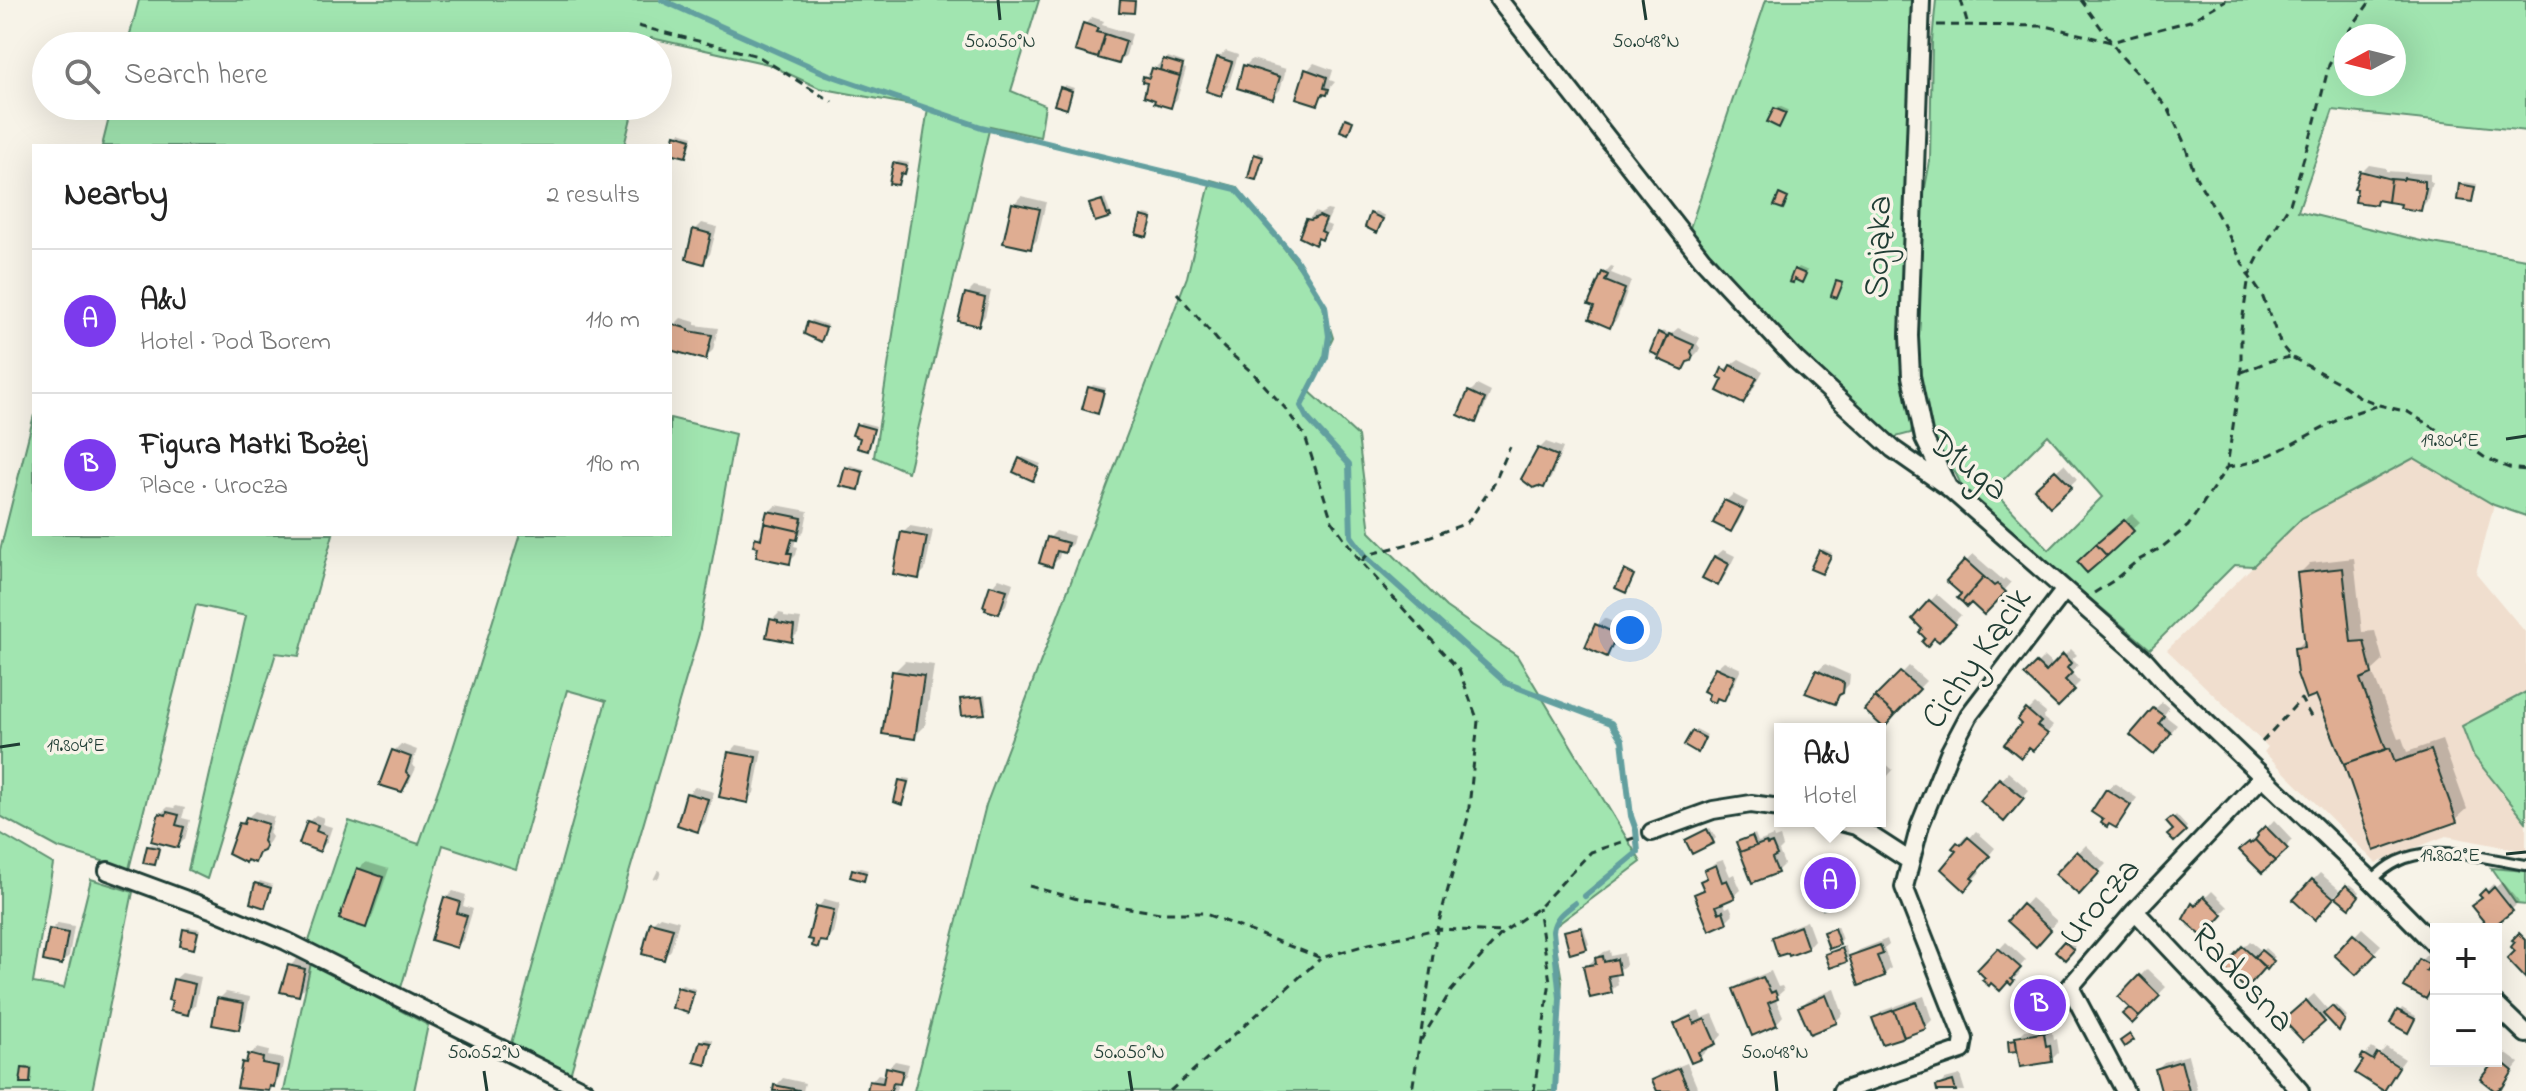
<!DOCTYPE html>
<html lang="en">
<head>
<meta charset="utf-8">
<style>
  :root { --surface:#fff; --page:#f6f6f6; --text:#222; --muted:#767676; --line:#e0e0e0; --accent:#7c3aed }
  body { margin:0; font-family:"Indie Flower",sans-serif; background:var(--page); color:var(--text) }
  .controls { position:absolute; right:24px; bottom:24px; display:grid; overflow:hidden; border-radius:0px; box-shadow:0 8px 32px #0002 }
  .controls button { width:72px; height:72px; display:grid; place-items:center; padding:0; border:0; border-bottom:2px solid var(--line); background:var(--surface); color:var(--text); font:40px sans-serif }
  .compass { position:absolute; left:2334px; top:24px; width:72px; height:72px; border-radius:50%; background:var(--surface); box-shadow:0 8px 32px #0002; rotate:263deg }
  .you { position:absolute; left:1630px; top:630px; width:28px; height:28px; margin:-20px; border:6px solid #fff; border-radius:50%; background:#1a73e8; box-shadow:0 0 0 12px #1a73e833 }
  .badge { display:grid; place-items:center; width:52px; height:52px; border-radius:50%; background:var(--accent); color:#fff; font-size:26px; font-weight:700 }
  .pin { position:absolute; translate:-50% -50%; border:4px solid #fff; box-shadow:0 2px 8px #0006 }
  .popup { position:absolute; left:1774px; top:723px; width:112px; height:104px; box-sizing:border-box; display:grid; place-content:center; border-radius:0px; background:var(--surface); filter:drop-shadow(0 2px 6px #0005); font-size:26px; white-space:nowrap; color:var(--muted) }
  .popup b { font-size:30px; color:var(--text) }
  .popup::after { content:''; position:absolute; left:50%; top:100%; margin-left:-16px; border:16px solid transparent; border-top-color:var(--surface) }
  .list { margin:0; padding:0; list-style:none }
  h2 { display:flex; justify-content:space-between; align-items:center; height:104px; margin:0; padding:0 32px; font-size:34px }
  h2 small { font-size:26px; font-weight:400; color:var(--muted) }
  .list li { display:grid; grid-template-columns:52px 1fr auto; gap:24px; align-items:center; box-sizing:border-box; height:144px; padding:0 32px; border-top:2px solid var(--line) }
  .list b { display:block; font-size:30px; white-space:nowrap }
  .list p { margin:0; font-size:26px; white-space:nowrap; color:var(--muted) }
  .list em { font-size:26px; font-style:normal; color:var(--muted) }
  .icon { flex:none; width:44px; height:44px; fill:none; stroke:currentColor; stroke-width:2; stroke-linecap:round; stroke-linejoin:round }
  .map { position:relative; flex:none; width:2526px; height:1091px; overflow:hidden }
  .search { position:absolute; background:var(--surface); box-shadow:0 8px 32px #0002; left:32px; top:32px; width:640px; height:88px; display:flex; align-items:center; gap:20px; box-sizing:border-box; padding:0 28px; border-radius:44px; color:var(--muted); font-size:30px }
  .panel { position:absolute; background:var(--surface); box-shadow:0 8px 32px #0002; left:32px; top:144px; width:640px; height:392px; border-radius:0px }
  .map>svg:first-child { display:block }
</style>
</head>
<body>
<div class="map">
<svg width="2526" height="1091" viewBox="0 0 2526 1091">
  <rect width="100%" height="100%" fill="#f7f3e8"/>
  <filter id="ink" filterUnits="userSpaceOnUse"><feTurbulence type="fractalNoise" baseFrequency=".0125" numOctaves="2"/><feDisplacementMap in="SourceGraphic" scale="16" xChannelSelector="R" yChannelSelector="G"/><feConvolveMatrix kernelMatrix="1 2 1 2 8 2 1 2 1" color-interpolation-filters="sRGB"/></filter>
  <g filter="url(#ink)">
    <path fill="#f0dece" d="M 2414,458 L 2494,505 L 2476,573 L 2526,633 L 2526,851 L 2446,836 L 2376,863 L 2264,752 L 2268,747 L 2167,650 L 2302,518 Z"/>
    <path fill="#a1e5b0" stroke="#609172" stroke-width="2" fill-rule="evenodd" d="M 139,0 L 1039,0 L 1011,91 L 1045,105 L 1040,137 L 990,126 L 908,472 L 874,457 L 928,108 L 819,88 L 768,64 L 651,38 L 648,46 L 127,46 Z
      M 1766,0 L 1911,0 L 1902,361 L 1913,422 L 1911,433 L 1892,438 L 1758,311 L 1689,231 Z
      M 1936,0 L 2526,0 L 2526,131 L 2333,110 L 2298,211 L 2421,241 L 2526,259 L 2526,516 L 2494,505 L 2414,458 L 2302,518 L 2253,566 L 2234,565 L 2150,649 L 1965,493 L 1956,474 L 1930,435 L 1922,402 L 1915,343 L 1921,209 L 1930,161 L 1932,41 ZM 2346,36 L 2394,36 L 2394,84 L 2346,84 ZM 2048,435 L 2102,497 L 2049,550 L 1993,490 Z
      M 112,106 L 634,106 L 624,146 L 102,146 Z
      M 1211,180 L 1237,187 L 1320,295 L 1333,338 L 1308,390 L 1358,436 L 1370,532 L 1446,607 L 1517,656 L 1641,862 L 1553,928 L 1562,981 L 1555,1091 L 914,1091 L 986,805 L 1187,277 Z
      M 34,415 L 34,534 L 333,534 L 299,656 L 276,653 L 207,879 L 188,870 L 246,616 L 196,605 L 129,869 L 59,848 L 0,816 L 0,550 Z
      M 670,418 L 735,434 L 699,634 L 570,1075 L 510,1047 L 606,701 L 567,690 L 516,869 L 443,845 L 400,991 L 308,944 L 349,821 L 419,844 L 453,748 L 520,534 L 670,534 Z
      M 2526,692 L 2526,822 L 2473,755 L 2462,726 Z
      M 0,833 L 53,864 L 33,983 L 64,988 L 91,879 L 133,892 L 92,1091 L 0,1091 Z
      M 2491,868 L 2526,871 L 2526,905 L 2516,904 Z
      M 311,963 L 428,1025 L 414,1091 L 284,1091 Z"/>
    <path fill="#0003" d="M 1092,17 L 1104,21 L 1102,25 L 1132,34 L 1126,55 L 1119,62 L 1085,24 Z
      M 1226,51 L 1238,55 L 1228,86 L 1221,94 L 1218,58 Z
      M 1168,57 L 1185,63 L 1183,68 L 1186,69 L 1177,99 L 1170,106 L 1145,77 L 1152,70 L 1162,73 L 1162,69 L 1156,67 L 1161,62 L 1164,63 Z
      M 1252,59 L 1286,69 L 1280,90 L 1273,97 L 1245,66 Z
      M 1314,63 L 1333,70 L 1330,80 L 1335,82 L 1318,102 L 1307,71 Z
      M 1065,85 L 1074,88 L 1066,107 L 1062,88 Z
      M 1779,106 L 1788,110 L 1779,126 L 1776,109 Z
      M 680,132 L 693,136 L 685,155 L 676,135 Z
      M 1259,152 L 1264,154 L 1259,175 L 1256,178 L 1256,155 Z
      M 898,161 L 909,163 L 898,183 L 895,164 Z
      M 2369,165 L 2386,168 L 2386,171 L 2430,174 L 2430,181 L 2432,182 L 2427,201 L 2420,209 L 2403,202 L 2380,199 L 2375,203 L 2361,173 Z
      M 2464,182 L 2477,184 L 2474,197 L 2471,200 L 2461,185 Z
      M 1021,196 L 1046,202 L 1037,240 L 1030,247 L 1014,204 Z
      M 1105,198 L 1110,213 L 1107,216 L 1091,205 Z
      M 1327,210 L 1332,211 L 1326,224 L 1331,226 L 1329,231 L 1315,242 L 1308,220 L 1315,212 L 1320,214 Z
      M 1375,211 L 1385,216 L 1377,230 L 1372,214 Z
      M 1145,214 L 1153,216 L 1146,234 L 1142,217 Z
      M 702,223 L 717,227 L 710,254 L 703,261 L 695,230 Z
      M 1611,266 L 1614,267 L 1611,273 L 1631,281 L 1617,319 L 1610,326 L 1604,274 Z
      M 1799,267 L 1808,271 L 1802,280 L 1796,270 Z
      M 974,287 L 991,291 L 985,316 L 978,324 L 967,294 Z
      M 681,318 L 695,322 L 695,325 L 718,328 L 713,350 L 705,358 L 670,348 L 673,326 Z
      M 812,320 L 827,325 L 821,339 L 809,323 Z
      M 1678,328 L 1700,338 L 1697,344 L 1700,348 L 1698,352 L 1683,367 L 1665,347 L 1658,354 L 1660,334 L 1663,331 L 1671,334 Z
      M 1739,359 L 1763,371 L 1750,395 L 1743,402 L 1725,378 L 1723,370 Z
      M 1093,385 L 1106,388 L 1101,409 L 1098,412 L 1090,388 Z
      M 1477,385 L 1491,392 L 1482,413 L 1475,420 L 1469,393 Z
      M 861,422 L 876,426 L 868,449 L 858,425 Z
      M 1546,442 L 1563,448 L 1551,478 L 1544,486 L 1539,449 Z
      M 1023,457 L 1041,464 L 1033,478 L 1020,460 Z
      M 2064,464 L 2077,479 L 2050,504 L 2036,489 Z
      M 850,465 L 865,469 L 861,485 L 858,488 L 847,468 Z
      M 1733,494 L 1748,502 L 1738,523 L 1731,530 L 1726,501 Z
      M 776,505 L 808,511 L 804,531 L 796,539 L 794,546 L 798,547 L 796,555 L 789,562 L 760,546 L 757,538 L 765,530 L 769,512 Z
      M 2132,514 L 2140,522 L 2087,570 L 2080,562 Z
      M 910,526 L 933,530 L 925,570 L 918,577 L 903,533 Z
      M 1056,531 L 1074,536 L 1072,544 L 1064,551 L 1061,550 L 1059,558 L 1052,565 L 1049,538 Z
      M 1823,549 L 1832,553 L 1822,572 L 1820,552 Z
      M 1723,550 L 1735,556 L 1725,576 L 1717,583 L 1715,557 Z
      M 1973,554 L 2003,580 L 2005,578 L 2011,583 L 1991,606 L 1971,600 L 1949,581 Z
      M 2354,558 L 2362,632 L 2375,631 L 2383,661 L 2372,671 L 2398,739 L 2402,738 L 2407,752 L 2442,740 L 2467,809 L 2455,820 L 2375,848 L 2318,692 L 2296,649 L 2306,639 L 2299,574 L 2310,563 Z
      M 999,578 L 1013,583 L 1006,605 L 999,612 L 992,586 Z
      M 1937,594 L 1961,615 L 1939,640 L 1934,636 L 1927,638 L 1925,629 L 1914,619 Z
      M 779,613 L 784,614 L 784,617 L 801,619 L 798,633 L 791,640 L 772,620 Z
      M 1604,618 L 1623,627 L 1614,647 L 1606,655 L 1597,625 Z
      M 2071,649 L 2077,655 L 2072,659 L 2078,665 L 2071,672 L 2080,682 L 2058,704 L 2027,675 L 2044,657 L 2054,666 Z
      M 905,661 L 934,665 L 925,726 L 914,737 L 894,672 Z
      M 1724,661 L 1741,669 L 1731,691 L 1723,698 L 1712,693 L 1716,668 Z
      M 1825,664 L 1850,675 L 1849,684 L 1834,701 L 1818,671 Z
      M 1909,666 L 1926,681 L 1884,725 L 1867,710 Z
      M 985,695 L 987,709 L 984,712 L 962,700 L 965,697 Z
      M 2162,702 L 2169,708 L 2164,715 L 2177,725 L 2161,745 L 2155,709 Z
      M 2035,704 L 2046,713 L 2043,718 L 2053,726 L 2040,741 L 2023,724 L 2028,711 Z
      M 1696,729 L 1707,735 L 1700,747 L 1693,732 Z
      M 401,744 L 417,750 L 412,765 L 416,768 L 409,783 L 401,790 L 393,752 Z
      M 737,745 L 762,750 L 754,793 L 747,800 L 730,753 Z
      M 1880,759 L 1893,770 L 1880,785 Z
      M 2008,772 L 2029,790 L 2011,812 L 1982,801 Z
      M 904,778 L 910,779 L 905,799 L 902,802 L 901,781 Z
      M 2114,783 L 2137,798 L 2116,826 L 2105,819 L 2107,790 Z
      M 695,787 L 714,792 L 705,822 L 698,830 L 687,794 Z
      M 176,806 L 185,808 L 182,818 L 190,820 L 185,839 L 178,846 L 160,814 L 168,807 L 174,808 Z
      M 255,811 L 274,817 L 269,833 L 272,837 L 270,841 L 255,860 L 240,824 Z
      M 316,815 L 324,818 L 322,824 L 332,827 L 327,842 L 320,849 L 308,822 Z
      M 2176,815 L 2187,827 L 2175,839 L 2175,830 L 2169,822 Z
      M 2274,820 L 2293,840 L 2262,871 L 2242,850 L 2257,836 L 2258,838 Z
      M 1710,828 L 1716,838 L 1713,841 L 1691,838 Z
      M 1976,831 L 1995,848 L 1977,870 L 1980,872 L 1972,881 L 1959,851 L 1955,848 L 1966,836 L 1969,839 Z
      M 1755,834 L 1758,842 L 1773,836 L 1774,839 L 1780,837 L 1783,847 L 1779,851 L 1784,864 L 1777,871 L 1739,843 Z
      M 152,844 L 161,846 L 158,860 L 155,863 L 149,847 Z
      M 2086,845 L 2106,864 L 2079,892 L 2058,874 Z
      M 1839,858 L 1841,864 L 1846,862 L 1856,890 L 1849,897 L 1814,872 L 1822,865 Z
      M 1723,860 L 1730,876 L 1734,874 L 1741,890 L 1733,897 L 1723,901 L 1726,908 L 1730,906 L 1733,914 L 1726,921 L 1696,894 L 1703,887 L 1703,882 L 1708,876 L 1707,870 L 1714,863 Z
      M 366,862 L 389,869 L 372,918 L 365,925 L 359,869 Z
      M 857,867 L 868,870 L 863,879 L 854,870 Z
      M 658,870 L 661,871 L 659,878 L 653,880 Z
      M 2320,873 L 2340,890 L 2315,917 L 2313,880 Z
      M 260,881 L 273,885 L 264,906 L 257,884 Z
      M 2502,882 L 2519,902 L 2512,909 L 2482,895 L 2493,884 L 2496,887 Z
      M 2350,884 L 2360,892 L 2349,905 L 2339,897 Z
      M 453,891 L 466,895 L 463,906 L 473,909 L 464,939 L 457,946 L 446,898 Z
      M 2212,891 L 2228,907 L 2202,934 L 2193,905 L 2200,898 L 2203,900 Z
      M 2031,898 L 2057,921 L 2043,937 L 2010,921 Z
      M 825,899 L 840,903 L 833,933 L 818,945 L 816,938 L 818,907 Z
      M 660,916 L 679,921 L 671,950 L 664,957 L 652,923 Z
      M 1807,921 L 1814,940 L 1807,948 L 1774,938 L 1781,931 Z
      M 58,923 L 74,926 L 69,956 L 61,963 L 51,930 Z
      M 1583,925 L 1589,944 L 1585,947 L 1566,932 Z
      M 1837,926 L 1842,940 L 1839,943 L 1825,933 Z
      M 188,927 L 200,929 L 197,943 L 194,946 L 185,930 Z
      M 2362,928 L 2381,945 L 2356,973 L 2337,955 Z
      M 1887,939 L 1889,945 L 1884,949 L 1891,968 L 1884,975 L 1851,957 L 1859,950 Z
      M 2068,940 L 2075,946 L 2065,957 L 2058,951 Z
      M 2250,941 L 2262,951 L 2265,948 L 2275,957 L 2246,986 L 2243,948 Z
      M 2006,942 L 2026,960 L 2017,970 L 2020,973 L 2011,982 L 1992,981 L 1980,970 Z
      M 1845,946 L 1849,957 L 1846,960 L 1828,954 Z
      M 1610,950 L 1611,956 L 1624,953 L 1626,965 L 1616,972 L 1618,984 L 1611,991 L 1585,967 L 1604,952 Z
      M 2428,953 L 2436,958 L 2432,964 L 2436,966 L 2436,984 L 2426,997 L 2421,961 Z
      M 297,959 L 311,962 L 306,986 L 299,994 L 290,966 Z
      M 2147,969 L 2166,987 L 2132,1022 L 2125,1014 L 2132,1007 L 2120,997 Z
      M 1771,971 L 1778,987 L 1782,986 L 1784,990 L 1775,998 L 1783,1016 L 1776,1024 L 1736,990 L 1743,982 Z
      M 182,973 L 201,977 L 195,1006 L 188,1013 L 174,980 Z
      M 682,985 L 696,989 L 688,1010 L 679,988 Z
      M 1834,989 L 1843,1014 L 1836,1021 L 1800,1007 L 1808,1000 Z
      M 226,992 L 250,997 L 245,1020 L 238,1027 L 219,999 Z
      M 2314,994 L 2329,1011 L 2336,1005 L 2347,1016 L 2342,1025 L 2328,1016 L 2303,1039 L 2293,1013 Z
      M 1924,996 L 1932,1020 L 1925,1027 L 1875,1018 L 1882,1011 Z
      M 2402,1008 L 2416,1016 L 2410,1027 L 2393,1022 Z
      M 1699,1011 L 1702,1018 L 1713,1014 L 1722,1035 L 1715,1043 L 1706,1047 L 1707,1050 L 1700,1057 L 1676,1024 L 1684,1017 Z
      M 2051,1026 L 2053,1040 L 2056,1039 L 2058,1053 L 2051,1060 L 2017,1038 L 2025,1030 Z
      M 704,1038 L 713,1040 L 708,1059 L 705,1062 L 701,1042 Z
      M 2386,1047 L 2405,1059 L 2383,1089 L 2365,1055 L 2372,1048 L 2380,1054 Z
      M 257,1048 L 269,1051 L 268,1056 L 284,1059 L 280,1077 L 270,1091 L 255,1091 L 239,1086 L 244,1063 Z
      M 2505,1053 L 2519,1063 L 2503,1082 L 2498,1060 Z
      M 2188,1055 L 2197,1089 L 2195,1091 L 2163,1091 L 2157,1069 L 2164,1062 Z
      M 895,1061 L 909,1064 L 906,1075 L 898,1082 L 896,1091 L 869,1091 L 871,1082 L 878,1074 L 886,1076 L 888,1068 Z
      M 1687,1063 L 1697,1087 L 1693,1091 L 1659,1091 L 1654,1080 L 1661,1073 Z
      M 27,1066 L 33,1067 L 32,1078 L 29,1081 L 24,1069 Z
      M 1960,1075 L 1965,1091 L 1939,1091 L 1938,1087 L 1945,1079 Z
      M 783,1078 L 805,1083 L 803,1091 L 775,1091 L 776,1086 Z"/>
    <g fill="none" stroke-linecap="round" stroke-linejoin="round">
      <path stroke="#629f9f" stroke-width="6" d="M 662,0 L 827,74 L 981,127 L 1236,189 L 1295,258 L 1325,306 L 1329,336 L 1326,357 L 1301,406 L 1307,418 L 1349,464 L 1351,536 L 1365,555
        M 1367,558 L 1506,683 L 1611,723 L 1622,740 L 1631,816 L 1636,830 L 1638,852 L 1585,896
        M 1555,1091 L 1560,998 L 1553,931 C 1555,917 1565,911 1575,903"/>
    </g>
    <path fill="#dfad92" stroke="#1f3d34" stroke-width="2" d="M 1120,0 L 1135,1 L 1134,13 L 1119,12 Z
      M 1083,23 L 1098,28 L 1096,32 L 1105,34 L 1098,58 L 1075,51 Z
      M 1105,34 L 1126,41 L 1119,64 L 1098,58 Z
      M 1217,57 L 1232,62 L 1221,96 L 1206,91 Z
      M 1163,59 L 1183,65 L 1180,76 L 1160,70 Z
      M 1243,65 L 1280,77 L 1273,99 L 1237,88 Z
      M 1152,68 L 1180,76 L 1171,108 L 1154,103 L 1155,100 L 1144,96 L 1147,83 L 1142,82 L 1143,76 L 1149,78 Z
      M 1305,69 L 1327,77 L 1324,88 L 1329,89 L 1327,95 L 1322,94 L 1318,105 L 1296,98 Z
      M 1060,87 L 1072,91 L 1067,109 L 1054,105 Z
      M 1774,108 L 1786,113 L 1779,128 L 1767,122 Z
      M 1345,118 L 1353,121 L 1348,134 L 1340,131 Z
      M 675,134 L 691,139 L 686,157 L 670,153 Z
      M 1254,154 L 1263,157 L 1256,180 L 1248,178 Z
      M 893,163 L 907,166 L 905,174 L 901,173 L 898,185 L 889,184 Z
      M 2360,171 L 2391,179 L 2388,202 L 2377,200 L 2376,205 L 2355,202 L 2357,189 L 2354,189 Z
      M 2404,178 L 2424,181 L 2424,188 L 2426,188 L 2421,211 L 2400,208 L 2401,204 L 2388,202 L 2391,179 L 2403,180 Z
      M 2459,184 L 2475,187 L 2472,202 L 2457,200 Z
      M 1779,194 L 1788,198 L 1783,209 L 1774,206 Z
      M 1102,200 L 1107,215 L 1110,214 L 1111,217 L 1095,222 L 1089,204 Z
      M 1012,203 L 1040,209 L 1031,249 L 1003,243 Z
      M 1370,213 L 1383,219 L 1377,233 L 1365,227 Z
      M 1141,216 L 1152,219 L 1147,237 L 1136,234 Z
      M 1319,216 L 1326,219 L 1321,231 L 1325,233 L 1322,240 L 1318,238 L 1315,245 L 1299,237 L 1306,219 L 1311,220 Z
      M 693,229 L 711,234 L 704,264 L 686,259 Z
      M 1794,269 L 1806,274 L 1802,283 L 1794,279 L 1793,283 L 1789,282 Z
      M 1602,272 L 1608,275 L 1605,281 L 1625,289 L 1610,328 L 1589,319 L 1594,307 L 1588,305 Z
      M 1836,281 L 1843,283 L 1837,298 L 1831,296 Z
      M 965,293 L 985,298 L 979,326 L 958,321 Z
      M 807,322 L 826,328 L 821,342 L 804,334 Z
      M 672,324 L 689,329 L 689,331 L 712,335 L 706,360 L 670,350 Z
      M 1658,332 L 1667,336 L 1659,356 L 1650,352 Z
      M 1669,334 L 1694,345 L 1691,352 L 1693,356 L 1691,361 L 1687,362 L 1683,370 L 1658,359 Z
      M 1730,365 L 1757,378 L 1743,404 L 1717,391 L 1723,379 L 1718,377 L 1722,368 L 1727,371 Z
      M 1088,387 L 1104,391 L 1098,414 L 1082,409 Z
      M 1468,391 L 1485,399 L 1476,423 L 1458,415 Z
      M 856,424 L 874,429 L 868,451 L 857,448 L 860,438 L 852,435 Z
      M 1538,448 L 1558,456 L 1544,488 L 1538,486 L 1533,488 L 1521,479 Z
      M 1019,458 L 1039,468 L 1033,481 L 1013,472 Z
      M 845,467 L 863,472 L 859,490 L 840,486 Z
      M 2055,470 L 2072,487 L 2050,507 L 2034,489 Z
      M 1724,500 L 1743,509 L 1731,532 L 1713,523 Z
      M 767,511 L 802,518 L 799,531 L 764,523 Z
      M 2124,520 L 2134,531 L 2107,556 L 2096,544 Z
      M 764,523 L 799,531 L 797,540 L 792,539 L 788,553 L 792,553 L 790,564 L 756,557 L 758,547 L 753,546 L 755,537 L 761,539 Z
      M 901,532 L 927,537 L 919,579 L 893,574 Z
      M 1047,537 L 1068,543 L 1065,553 L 1057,551 L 1052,567 L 1039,563 Z
      M 2096,544 L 2107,556 L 2087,573 L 2077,562 Z
      M 1819,550 L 1831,556 L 1822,574 L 1810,569 Z
      M 1714,556 L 1729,564 L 1718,586 L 1702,578 Z
      M 1965,560 L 1984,577 L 1962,602 L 1957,598 L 1961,594 L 1946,581 Z
      M 2343,568 L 2351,642 L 2364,641 L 2372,674 L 2360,679 L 2386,749 L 2344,764 L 2316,695 L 2306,699 L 2297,674 L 2294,648 L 2305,647 L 2297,573 Z
      M 1624,570 L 1634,575 L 1626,593 L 1615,588 Z
      M 1984,577 L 1994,586 L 1997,584 L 2006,592 L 1984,615 L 1971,603 L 1967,607 L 1962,602 Z
      M 990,585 L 1007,590 L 999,614 L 985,610 L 986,607 L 983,606 Z
      M 1929,600 L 1956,624 L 1939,642 L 1934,638 L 1927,647 L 1922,642 L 1925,638 L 1919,632 L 1922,629 L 1912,619 Z
      M 770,619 L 778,621 L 778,623 L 794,626 L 792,642 L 766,637 Z
      M 1595,624 L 1617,634 L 1607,657 L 1585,647 Z
      M 2063,654 L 2071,663 L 2067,668 L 2072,673 L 2065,680 L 2075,690 L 2058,707 L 2024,675 L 2036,663 L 2046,672 Z
      M 1715,667 L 1735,676 L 1724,701 L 1717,698 L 1715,703 L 1707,700 L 1709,694 L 1703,691 Z
      M 1816,670 L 1844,683 L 1843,693 L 1839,695 L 1835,704 L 1805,693 Z
      M 892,671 L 924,676 L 915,739 L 882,734 Z
      M 1900,672 L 1920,689 L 1895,715 L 1875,697 Z
      M 982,697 L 985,714 L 962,716 L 960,699 Z
      M 1875,697 L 1895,715 L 1884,728 L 1864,710 Z
      M 2153,708 L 2164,716 L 2159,723 L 2171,733 L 2154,755 L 2130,735 Z
      M 2026,709 L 2041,722 L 2037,726 L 2048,734 L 2033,751 L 2029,748 L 2021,758 L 2004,744 L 2021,724 L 2017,720 Z
      M 1692,731 L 1705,738 L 1698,753 L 1684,745 Z
      M 2390,748 L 2395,762 L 2431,750 L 2457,822 L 2374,851 L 2344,764 Z
      M 392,750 L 411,757 L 406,772 L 410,776 L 402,792 L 379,785 Z
      M 728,752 L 756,757 L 748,803 L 719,797 Z
      M 1999,778 L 2024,798 L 2004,822 L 1980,801 Z
      M 899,780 L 908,782 L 902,805 L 894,802 Z
      M 2106,789 L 2131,805 L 2116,828 L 2109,824 L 2107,827 L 2101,823 L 2103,820 L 2091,812 Z
      M 686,793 L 708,799 L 698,832 L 677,825 Z
      M 167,812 L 179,815 L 176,825 L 184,827 L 178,848 L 151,841 L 159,813 L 166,815 Z
      M 246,817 L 268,824 L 263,841 L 266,846 L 264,851 L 259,853 L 255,863 L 247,860 L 246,863 L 228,854 L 239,823 L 244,824 Z
      M 2172,817 L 2186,831 L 2174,842 L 2167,835 L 2173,830 L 2166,822 Z
      M 307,821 L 318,825 L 316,831 L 326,835 L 320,852 L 299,844 Z
      M 2265,826 L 2288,849 L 2275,861 L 2255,840 L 2258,836 L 2257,834 Z
      M 1707,829 L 1714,843 L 1692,854 L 1685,840 Z
      M 1752,836 L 1756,846 L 1740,852 L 1736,842 Z
      M 1968,837 L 1990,856 L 1971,878 L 1974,880 L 1965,891 L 1941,869 L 1956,851 L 1952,848 L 1957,842 L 1961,845 Z
      M 2255,840 L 2275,861 L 2262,873 L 2239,850 L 2249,842 L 2250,844 Z
      M 1766,842 L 1767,845 L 1772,843 L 1777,855 L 1772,858 L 1778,873 L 1752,883 L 1740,852 Z
      M 147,846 L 159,848 L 155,865 L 143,863 Z
      M 2077,851 L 2100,872 L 2079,895 L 2055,874 Z
      M 1831,864 L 1834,870 L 1839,868 L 1850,899 L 1823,909 L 1812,871 Z
      M 1716,865 L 1722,882 L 1727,880 L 1735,898 L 1716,906 L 1719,913 L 1723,911 L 1727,923 L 1709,931 L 1694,894 L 1704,890 L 1700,881 L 1707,878 L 1704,870 Z
      M 357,868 L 383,877 L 366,928 L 339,919 Z
      M 852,869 L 866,873 L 864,881 L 850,877 Z
      M 2312,879 L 2334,898 L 2315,920 L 2293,900 Z
      M 255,883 L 271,888 L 265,908 L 250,903 Z
      M 2346,885 L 2359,896 L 2350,908 L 2336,897 Z
      M 2494,887 L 2513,911 L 2490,929 L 2471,906 L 2482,898 L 2479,895 L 2485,889 L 2488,893 Z
      M 2204,896 L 2223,915 L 2203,937 L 2183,919 L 2192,903 L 2195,906 Z
      M 444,897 L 460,902 L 457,913 L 467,916 L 457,948 L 431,940 Z
      M 2022,904 L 2051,930 L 2036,947 L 2007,921 Z
      M 816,906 L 834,910 L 827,942 L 820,941 L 818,948 L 812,946 L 813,940 L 808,939 Z
      M 650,922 L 673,928 L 664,960 L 642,954 Z
      M 1800,926 L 1808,949 L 1789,956 L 1788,953 L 1778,956 L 1772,937 Z
      M 1581,927 L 1587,949 L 1570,954 L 1564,931 Z
      M 1834,928 L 1840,945 L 1829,949 L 1823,932 Z
      M 49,929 L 68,933 L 62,965 L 43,961 Z
      M 183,929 L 198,932 L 194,949 L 180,946 Z
      M 2519,933 L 2526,940 L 2526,979 L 2507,959 L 2515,951 L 2511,947 L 2515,942 L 2512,940 Z
      M 2353,934 L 2376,954 L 2356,975 L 2334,955 Z
      M 2064,941 L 2074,950 L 2065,960 L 2055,951 Z
      M 1880,945 L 1883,954 L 1877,956 L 1885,976 L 1859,986 L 1849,956 Z
      M 2242,946 L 2265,967 L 2246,989 L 2223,968 Z
      M 1842,948 L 1847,962 L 1830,968 L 1825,954 Z
      M 1998,948 L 2021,968 L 2011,979 L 2014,981 L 2011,985 L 2008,982 L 2000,991 L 1991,983 L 1989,986 L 1982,980 L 1985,978 L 1977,970 Z
      M 2261,950 L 2274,961 L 2267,970 L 2254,957 Z
      M 1603,956 L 1604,962 L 1617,959 L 1620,974 L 1608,976 L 1612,993 L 1590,998 L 1583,966 L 1596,964 L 1595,958 Z
      M 2419,959 L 2430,965 L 2426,971 L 2436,976 L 2436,981 L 2426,999 L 2404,987 Z
      M 288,965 L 305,969 L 299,996 L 280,992 Z
      M 2139,975 L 2160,996 L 2139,1017 L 2118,997 Z
      M 1763,977 L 1771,993 L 1775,991 L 1778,999 L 1768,1003 L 1777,1025 L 1752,1036 L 1733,989 Z
      M 173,979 L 195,984 L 188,1015 L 170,1011 L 172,1001 L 168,1000 Z
      M 677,987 L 694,992 L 688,1013 L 672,1008 Z
      M 1826,995 L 1837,1023 L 1810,1034 L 1798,1007 Z
      M 217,998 L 244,1003 L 239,1030 L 212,1025 Z
      M 2306,1000 L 2325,1022 L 2303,1041 L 2283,1020 Z
      M 1916,1002 L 1926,1029 L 1904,1037 L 1894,1010 Z
      M 2332,1006 L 2345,1020 L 2339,1031 L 2323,1014 Z
      M 2129,1008 L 2139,1017 L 2132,1024 L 2122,1014 Z
      M 1894,1010 L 1904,1037 L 1882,1044 L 1872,1018 Z
      M 2397,1010 L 2415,1019 L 2408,1033 L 2390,1023 Z
      M 1691,1016 L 1694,1024 L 1705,1019 L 1716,1044 L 1698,1052 L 1701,1059 L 1691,1063 L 1674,1024 Z
      M 2048,1032 L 2044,1033 L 2046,1046 L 2050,1045 L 2052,1062 L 2020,1067 L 2015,1037 Z
      M 2130,1034 L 2134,1040 L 2124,1047 L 2120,1041 Z
      M 2016,1040 L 2017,1051 L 2009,1052 L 2008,1041 Z
      M 700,1041 L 711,1043 L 706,1065 L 694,1062 Z
      M 2377,1053 L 2399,1067 L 2384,1091 L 2355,1073 L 2363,1061 L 2360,1059 L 2363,1054 L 2373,1060 Z
      M 248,1054 L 263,1058 L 262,1063 L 278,1066 L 274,1087 L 270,1086 L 269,1091 L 237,1088 L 242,1062 L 246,1063 Z
      M 2497,1058 L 2513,1071 L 2503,1087 L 2495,1091 L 2480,1079 Z
      M 2181,1061 L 2189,1091 L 2161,1091 L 2155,1069 Z
      M 886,1067 L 903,1071 L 900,1084 L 893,1083 L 891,1091 L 867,1091 L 869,1081 L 883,1083 Z
      M 22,1068 L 31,1069 L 30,1083 L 20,1083 Z
      M 1679,1068 L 1689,1091 L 1657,1091 L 1652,1080 Z
      M 1953,1081 L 1956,1091 L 1937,1091 L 1936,1086 Z
      M 774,1085 L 799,1090 L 799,1091 L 773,1091 Z"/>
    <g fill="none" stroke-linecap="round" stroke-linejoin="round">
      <g stroke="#1f3d34" stroke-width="14">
        <path id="service" d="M 2372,881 C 2411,835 2475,857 2526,865"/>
      </g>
      <g stroke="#1f3d34" stroke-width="22">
        <path id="minor" d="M 1499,0 L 1702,259 L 1795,359 L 1893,449 L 1949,488 L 2146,661 L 2169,687 L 2372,881 L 2436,946
          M 1921,0 L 1909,336 L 1911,376 L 1924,438 L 1948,487
          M 1837,821 L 1856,826 L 1910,861
          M 1652,832 L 1713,810 L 1751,804 L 1780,808
          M 108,871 L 211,909 L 286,941 L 585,1091
          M 2135,911 L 2247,1030 L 2300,1091
          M 2496,1005 L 2526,1034
          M 1842,1091 L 1962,1050 L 1964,1039 L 1904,887 L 1920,825 L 1949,753 L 1969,715 L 2064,591
          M 2125,1091 L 2070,987 L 2135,911 L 2262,777"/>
      </g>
      <path stroke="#1f3d34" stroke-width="3" stroke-dasharray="8 6" stroke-linecap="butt" d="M 1961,0 L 1968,25
        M 2081,0 L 2122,57 L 2146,82 L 2169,110 L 2183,140 L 2196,177 L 2223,224 L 2249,276 L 2262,295 L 2281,345 L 2291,357 L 2338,382 L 2358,396 L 2379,405 L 2408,412 L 2437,430 L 2462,441 L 2484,457 L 2509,468 L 2526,470
        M 1937,25 L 2046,26 L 2111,42 L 2190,21 L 2226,0
        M 638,26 L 758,56 L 832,102
        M 1177,293 L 1224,348 L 1254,374 L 1285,408 L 1305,436 L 1332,521 L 1361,562 L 1459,670 L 1478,721 L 1468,817 L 1437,929 L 1412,1091
        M 2242,372 L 2270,361 L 2291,357
        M 2227,467 C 2270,462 2304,435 2342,418 C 2354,412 2366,409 2378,406
        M 1362,561 L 1367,555 L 1412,543 L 1467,523 L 1494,484 L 1510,447
        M 2094,593 L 2113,581 L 2137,561 L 2161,548 L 2188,526 L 2227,467 L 2241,372 L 2241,329 L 2249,276 L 2262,250 L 2290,204 L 2315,121 L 2329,65 L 2344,38 L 2371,0
        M 2262,742 L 2301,699 L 2313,720
        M 1029,886 L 1085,901 L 1161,913 L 1203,913 L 1321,958 L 1369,944 L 1437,929 L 1503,932
        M 1421,1040 L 1451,991 L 1503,932 L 1538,908 L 1591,852 L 1634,838
        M 1170,1091 L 1320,959
        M 1534,1091 L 1550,981 L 1538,908"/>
      <use href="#service" stroke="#f7f3e8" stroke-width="8"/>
      <use href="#minor" stroke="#f7f3e8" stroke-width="16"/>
    </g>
  </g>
  <path fill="none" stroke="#1f3d34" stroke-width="3" d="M 998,0 L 1000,20M 1643,0 L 1646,20M 2506,439 L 2526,436M 0,747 L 20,744M 2506,854 L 2526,852M 484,1071 L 487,1091M 1129,1071 L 1132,1091M 1775,1071 L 1777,1091"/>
  <g text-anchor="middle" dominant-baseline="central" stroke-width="7" stroke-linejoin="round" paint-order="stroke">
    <g font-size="36" fill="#1f3d34" stroke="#f7f3e8">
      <text transform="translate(1880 247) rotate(-88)">Sojąka</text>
      <text transform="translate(1967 467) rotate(38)">Długa</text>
      <text transform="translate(1978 659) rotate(-55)">Cichy Kącik</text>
      <text transform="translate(2101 903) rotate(-49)">Urocza</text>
      <text transform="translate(2241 979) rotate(47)">Radosna</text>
    </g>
  </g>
  <g font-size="20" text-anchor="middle" fill="#1f3d34" stroke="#f7f3e8" stroke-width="7" stroke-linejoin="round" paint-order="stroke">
    <text x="1000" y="47">50.050°N</text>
    <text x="1646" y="47">50.048°N</text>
    <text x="2450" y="446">19.804°E</text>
    <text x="76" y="751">19.804°E</text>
    <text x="2450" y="861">19.802°E</text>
    <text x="484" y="1058">50.052°N</text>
    <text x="1129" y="1058">50.050°N</text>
    <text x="1775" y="1058">50.048°N</text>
  </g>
</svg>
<div class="controls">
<button>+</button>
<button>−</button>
</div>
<svg class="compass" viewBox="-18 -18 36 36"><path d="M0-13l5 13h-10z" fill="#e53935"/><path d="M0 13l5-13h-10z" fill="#767676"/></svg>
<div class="you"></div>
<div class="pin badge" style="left:1830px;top:883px">A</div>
<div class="popup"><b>A&amp;J</b>Hotel</div>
<div class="pin badge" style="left:2040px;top:1005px">B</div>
<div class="search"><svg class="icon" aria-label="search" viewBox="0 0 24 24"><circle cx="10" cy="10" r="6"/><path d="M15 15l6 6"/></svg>Search here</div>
<section class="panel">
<h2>Nearby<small>2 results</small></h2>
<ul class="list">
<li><span class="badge">A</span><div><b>A&amp;J</b><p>Hotel · Pod Borem</p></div><em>110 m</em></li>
<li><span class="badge">B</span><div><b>Figura Matki Bożej</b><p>Place · Urocza</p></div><em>190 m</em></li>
</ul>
</section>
</div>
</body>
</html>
